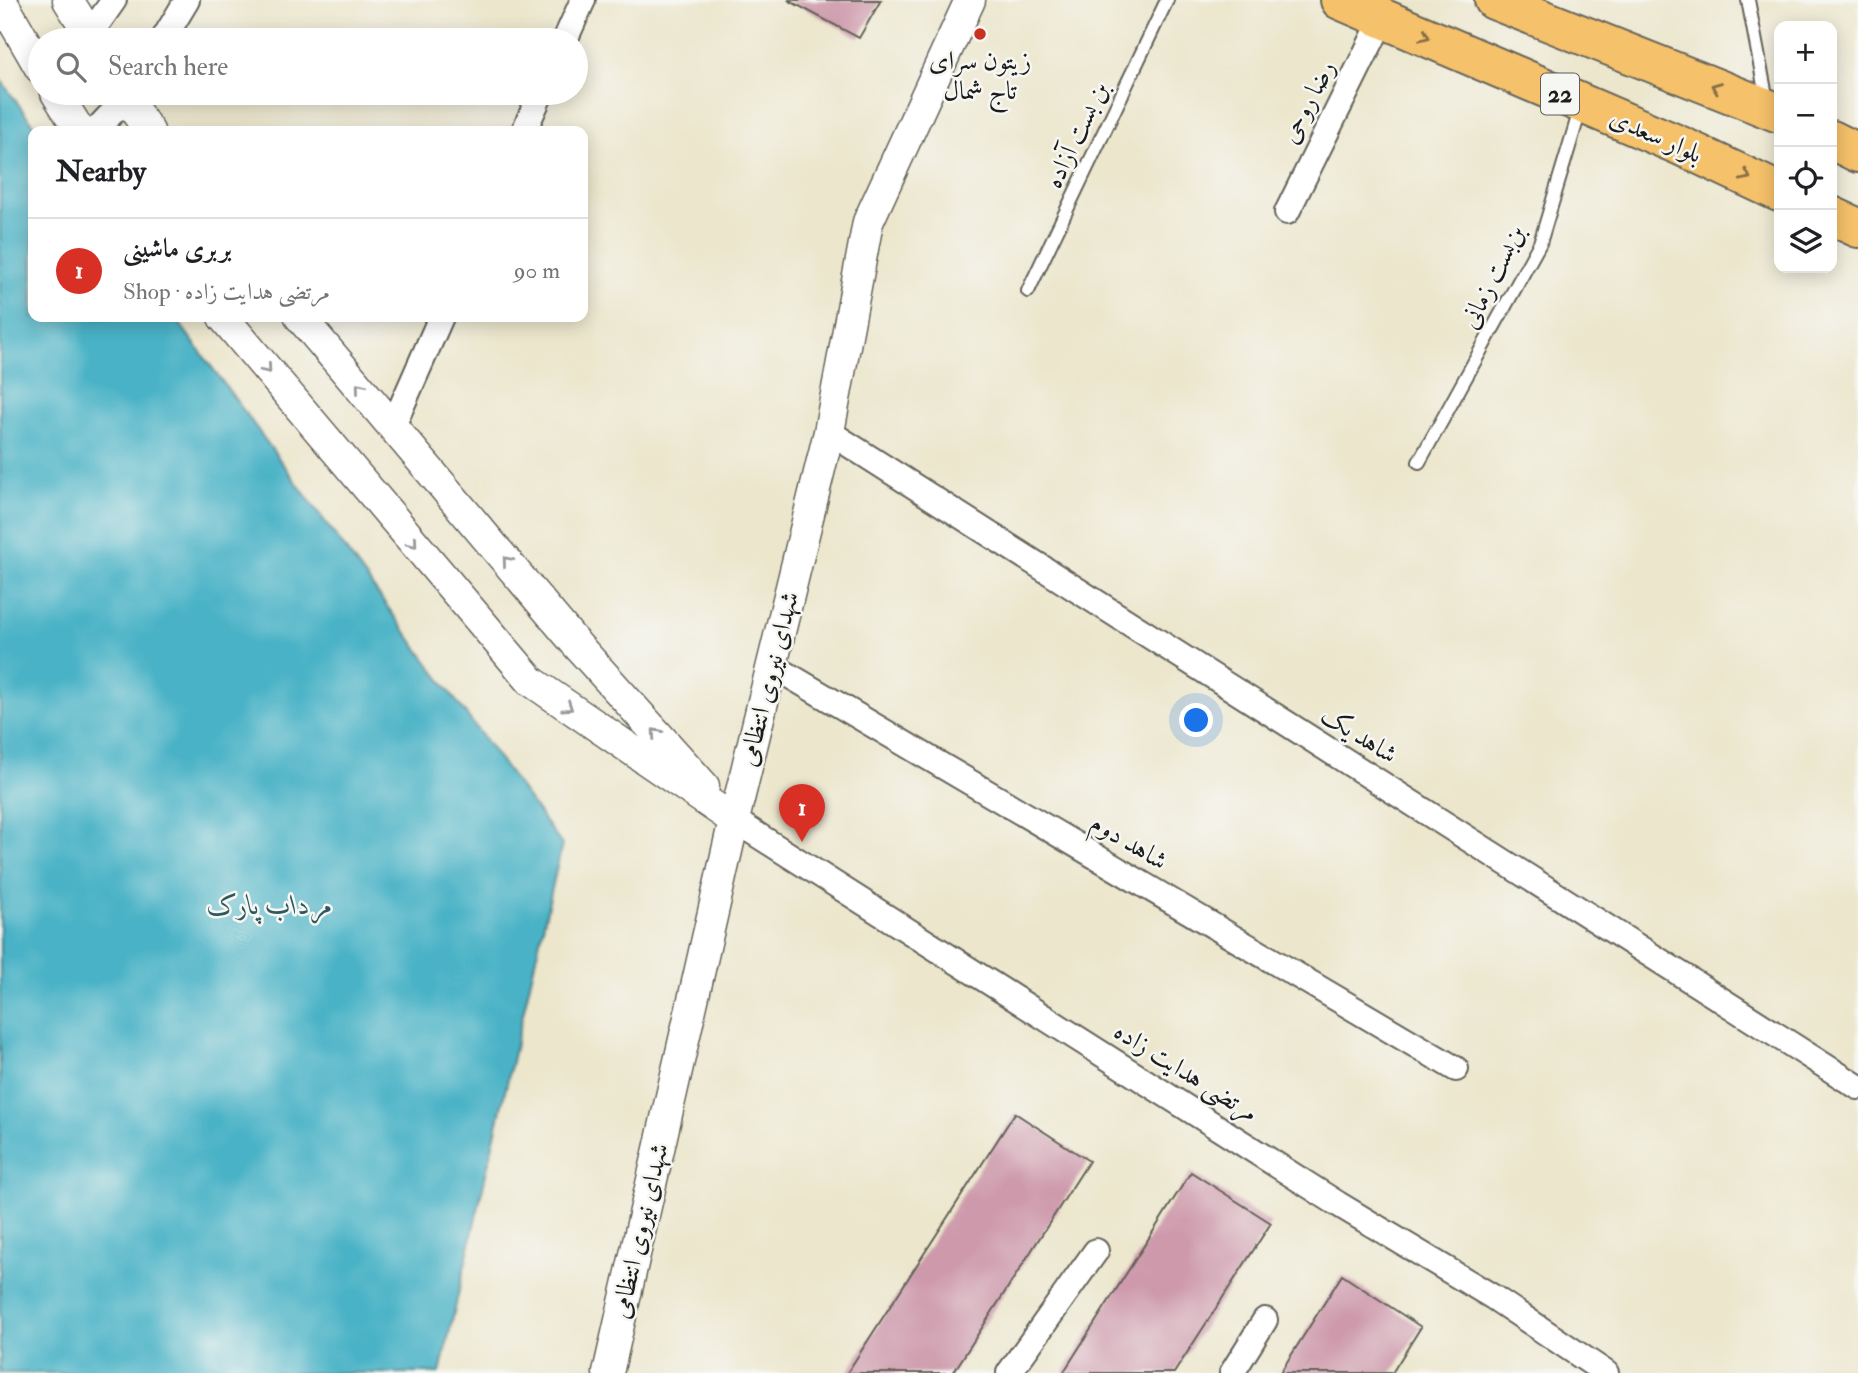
<!DOCTYPE html>
<html lang="en">
<head>
<meta charset="utf-8">
<style>
  :root { --surface:#fff; --page:#f2f2f2; --text:#202124; --muted:#757577; --line:#e0e0e0; --accent:#d93025 }
  body { margin:0; font-family:"IM FELL Double Pica",Amiri,serif; background:var(--page); color:var(--text) }
  .controls { position:absolute; right:21px; top:21px; display:grid; overflow:hidden; border-radius:14px; box-shadow:0 4px 18px #0003 }
  .controls button { width:63px; height:63px; display:grid; place-items:center; padding:0; border:0; border-bottom:2px solid var(--line); background:var(--surface); color:var(--text); font:35px sans-serif }
  .you { position:absolute; left:1197px; top:721px; width:24px; height:24px; margin:-18px; border:5px solid #fff; border-radius:50%; background:#1a73e8; box-shadow:0 0 0 10px #1a73e833 }
  .badge { display:grid; place-items:center; width:46px; height:46px; border-radius:50%; background:var(--accent); color:#fff; font-size:23px; font-weight:700 }
  .pin { position:absolute; translate:-50% -58px; filter:drop-shadow(0 2px 4px #0008) }
  .pin::after { content:''; position:absolute; top:37px; width:24px; height:21px; background:inherit; clip-path:polygon(0 0,100% 0,50% 100%) }
  .list { margin:0; padding:0; list-style:none }
  h2 { display:flex; justify-content:space-between; align-items:center; height:91px; margin:0; padding:0 28px; font-size:30px }
  h2 small { font-size:23px; font-weight:400; color:var(--muted) }
  .list li { display:grid; grid-template-columns:46px 1fr auto; gap:21px; align-items:center; box-sizing:border-box; height:105px; padding:0 28px; border-top:2px solid var(--line) }
  .list b { display:block; font-size:26px; white-space:nowrap }
  .list p { margin:0; font-size:23px; white-space:nowrap; color:var(--muted) }
  .list em { font-size:23px; font-style:normal; color:var(--muted) }
  .icon { flex:none; width:38px; height:38px; fill:none; stroke:currentColor; stroke-width:2; stroke-linecap:round; stroke-linejoin:round }
  .map { position:relative; flex:none; width:1858px; height:1373px; overflow:hidden }
  .search { position:absolute; background:var(--surface); box-shadow:0 4px 18px #0003; left:28px; top:28px; width:560px; height:77px; display:flex; align-items:center; gap:18px; box-sizing:border-box; padding:0 24px; border-radius:38px; color:var(--muted); font-size:26px }
  .panel { position:absolute; background:var(--surface); box-shadow:0 4px 18px #0003; left:28px; top:126px; width:560px; height:196px; border-radius:14px }
  .map>svg:first-child { display:block }
</style>
</head>
<body>
<div class="map">
<svg width="1858" height="1373" viewBox="0 0 1858 1373">
  <rect width="100%" height="100%" fill="#f6f6f2"/>
  <filter id="ink" filterUnits="userSpaceOnUse"><feTurbulence type="fractalNoise" baseFrequency=".0143" numOctaves="2"/><feDisplacementMap in="SourceGraphic" scale="14" xChannelSelector="R" yChannelSelector="G"/><feConvolveMatrix kernelMatrix="1 2 1 2 8 2 1 2 1" color-interpolation-filters="sRGB"/></filter>
  <filter id="wash" filterUnits="userSpaceOnUse"><feTurbulence type="fractalNoise" baseFrequency=".00686" numOctaves="4" result="noise"/><feDisplacementMap in="SourceGraphic" scale="28" xChannelSelector="R" yChannelSelector="G"/><feGaussianBlur stdDeviation="1.57" result="paint"/><feColorMatrix in="noise" values="0 0 0 0 0 0 0 0 0 0 0 0 0 0 0 0 0 1.4 0 .05"/><feComposite in="paint" operator="in"/></filter>
  <g filter="url(#wash)">
    <rect width="100%" height="100%" fill="#ece6cc"/>
    <path fill="#48b2c6" stroke="#326771" stroke-width="2" d="M 0,79 L 38,131 L 33,131 L 33,317 L 175,317 L 562,845 L 440,1373 L 0,1373 Z"/>
    <g id="blocks">
      <path fill="#cd99ab" d="M 788,0 L 881,0 L 859,38 Z
        M 1015,1113 L 1089,1161 L 953,1373 L 847,1373 Z
        M 1191,1172 L 1271,1223 L 1174,1373 L 1063,1373 Z
        M 1342,1275 L 1421,1327 L 1392,1373 L 1280,1373 Z"/>
    </g>
  </g>
  <g filter="url(#ink)">
    <use href="#blocks" fill-opacity="0" stroke="#65635a" stroke-width="2"/>
    <g fill="none" stroke-linecap="round" stroke-linejoin="round">
      <g stroke="#65635a" stroke-width="16">
        <path id="service" d="M 1748,0 L 1767,101
          M 1028,291 L 1167,0
          M 1419,462 L 1540,243 L 1581,107"/>
      </g>
      <g stroke="#65635a" stroke-width="28">
        <path id="minor" d="M 86,40 L 114,0
          M 163,40 L 187,0
          M 565,40 L 583,0
          M 95,131 L 131,93
          M 524,131 L 541,93
          M 1287,212 L 1383,18
          M 393,426 L 441,317
          M 829,432 L 1858,1087
          M 773,666 L 1456,1069
          M 734,820 L 1338,1204 L 1493,1297 L 1606,1373
          M 1009,1373 L 1096,1251
          M 1232,1373 L 1265,1320"/>
      </g>
      <g stroke="#65635a" stroke-width="33">
        <path id="tertiary" d="M 1,0 L 40,68
          M 68,0 L 93,40
          M 56,93 L 80,131
          M 123,93 L 149,131
          M 223,317 L 531,681 L 734,820
          M 300,317 L 577,645 L 704,786
          M 608,1373 L 734,820 L 829,432 L 868,222 L 970,0"/>
      </g>
      <g stroke="#65635a" stroke-width="42">
        <path id="trunk" d="M 1340,0 L 1681,146 L 1779,192
          M 1494,0 L 1779,113
          M 1832,140 L 1858,153
          M 1832,216 L 1858,228"/>
      </g>
      <use href="#service" stroke="#fff" stroke-width="12"/>
      <use href="#minor" stroke="#fff" stroke-width="24"/>
      <use href="#tertiary" stroke="#fff" stroke-width="30"/>
      <use href="#trunk" stroke="#f5c16b" stroke-width="38"/>
    </g>
    <defs><path id="oneway-chevron" d="M-2-3.5L2.5 0L-2 3.5" fill="none" stroke-width="1.6" stroke-linecap="round" stroke-linejoin="round" transform="scale(1.75)"/></defs>
    <g stroke="#886e44">
      <use href="#oneway-chevron" transform="translate(1425 36) rotate(23)"/>
      <use href="#oneway-chevron" transform="translate(1716 87) rotate(-159)"/>
      <use href="#oneway-chevron" transform="translate(1746 176) rotate(25)"/>
    </g>
    <g stroke="#999">
      <use href="#oneway-chevron" transform="translate(267 369) rotate(50)"/>
      <use href="#oneway-chevron" transform="translate(360 387) rotate(-130)"/>
      <use href="#oneway-chevron" transform="translate(413 543) rotate(50)"/>
      <use href="#oneway-chevron" transform="translate(507 561) rotate(-130)"/>
      <use href="#oneway-chevron" transform="translate(568 707) rotate(34)"/>
      <use href="#oneway-chevron" transform="translate(656 733) rotate(-132)"/>
    </g>
  </g>
  <circle fill="#c8321e" stroke="#f6f6f2" stroke-width="2.5" cx="980" cy="34" r="7"/>
  <g text-anchor="middle" dominant-baseline="central" stroke-width="5" stroke-linejoin="round" paint-order="stroke">
    <rect fill="#f6f6f2" stroke="#5d5d5c" stroke-width="2" x="1541" y="73.5" width="38" height="41" rx="5"/>
    <g font-size="24" font-weight="bold" fill="#1c1c1c">
      <text x="1560" y="94">22</text>
    </g>
    <g font-size="26" fill="#1c1c1c" stroke="#f6f6f2">
      <text x="980" y="61">زیتون سرای<tspan x="980" dy="30">تاج شمال</tspan></text>
    </g>
    <g font-size="26" fill="#1c1c1c" stroke="#f6f6f2">
      <text transform="translate(1308 102) rotate(-63)">رضا روحی</text>
      <text transform="translate(1077 135) rotate(-64)">بن بست آزاده</text>
      <text transform="translate(1656 136) rotate(24)">بلوار سعدی</text>
      <text transform="translate(1493 277) rotate(-63)">بن‌بست زمانی</text>
      <text transform="translate(769 679) rotate(-76)">شهدای نیروی انتظامی</text>
      <text transform="translate(1359 735) rotate(32)">شاهد یک</text>
      <text transform="translate(1129 842) rotate(31)">شاهد دوم</text>
      <text transform="translate(1186 1072) rotate(32)">مرتضی هدایت زاده</text>
      <text transform="translate(640 1231) rotate(-77)">شهدای نیروی انتظامی</text>
    </g>
    <g font-size="28" font-style="italic" fill="#2e5860" stroke="#f6f6f2">
      <text x="270" y="905">مرداب پارک</text>
    </g>
  </g>
</svg>
<div class="controls">
<button>+</button>
<button>−</button>
<button><svg class="icon" aria-label="locate" viewBox="0 0 24 24"><circle cx="12" cy="12" r="6"/><path d="M12 2v4M12 18v4M2 12h4M18 12h4"/></svg></button>
<button><svg class="icon" aria-label="layers" viewBox="0 0 24 24"><path d="M12 4l9 5-9 5-9-5zM3 14l9 5 9-5"/></svg></button>
</div>
<div class="you"></div>
<div class="pin badge" style="left:802px;top:842px">1</div>
<div class="search"><svg class="icon" aria-label="search" viewBox="0 0 24 24"><circle cx="10" cy="10" r="6"/><path d="M15 15l6 6"/></svg>Search here</div>
<section class="panel">
<h2>Nearby<small></small></h2>
<ul class="list">
<li><span class="badge">1</span><div><b>بربری ماشینی</b><p>Shop · مرتضی هدایت زاده</p></div><em>90 m</em></li>
</ul>
</section>
</div>
</body>
</html>
